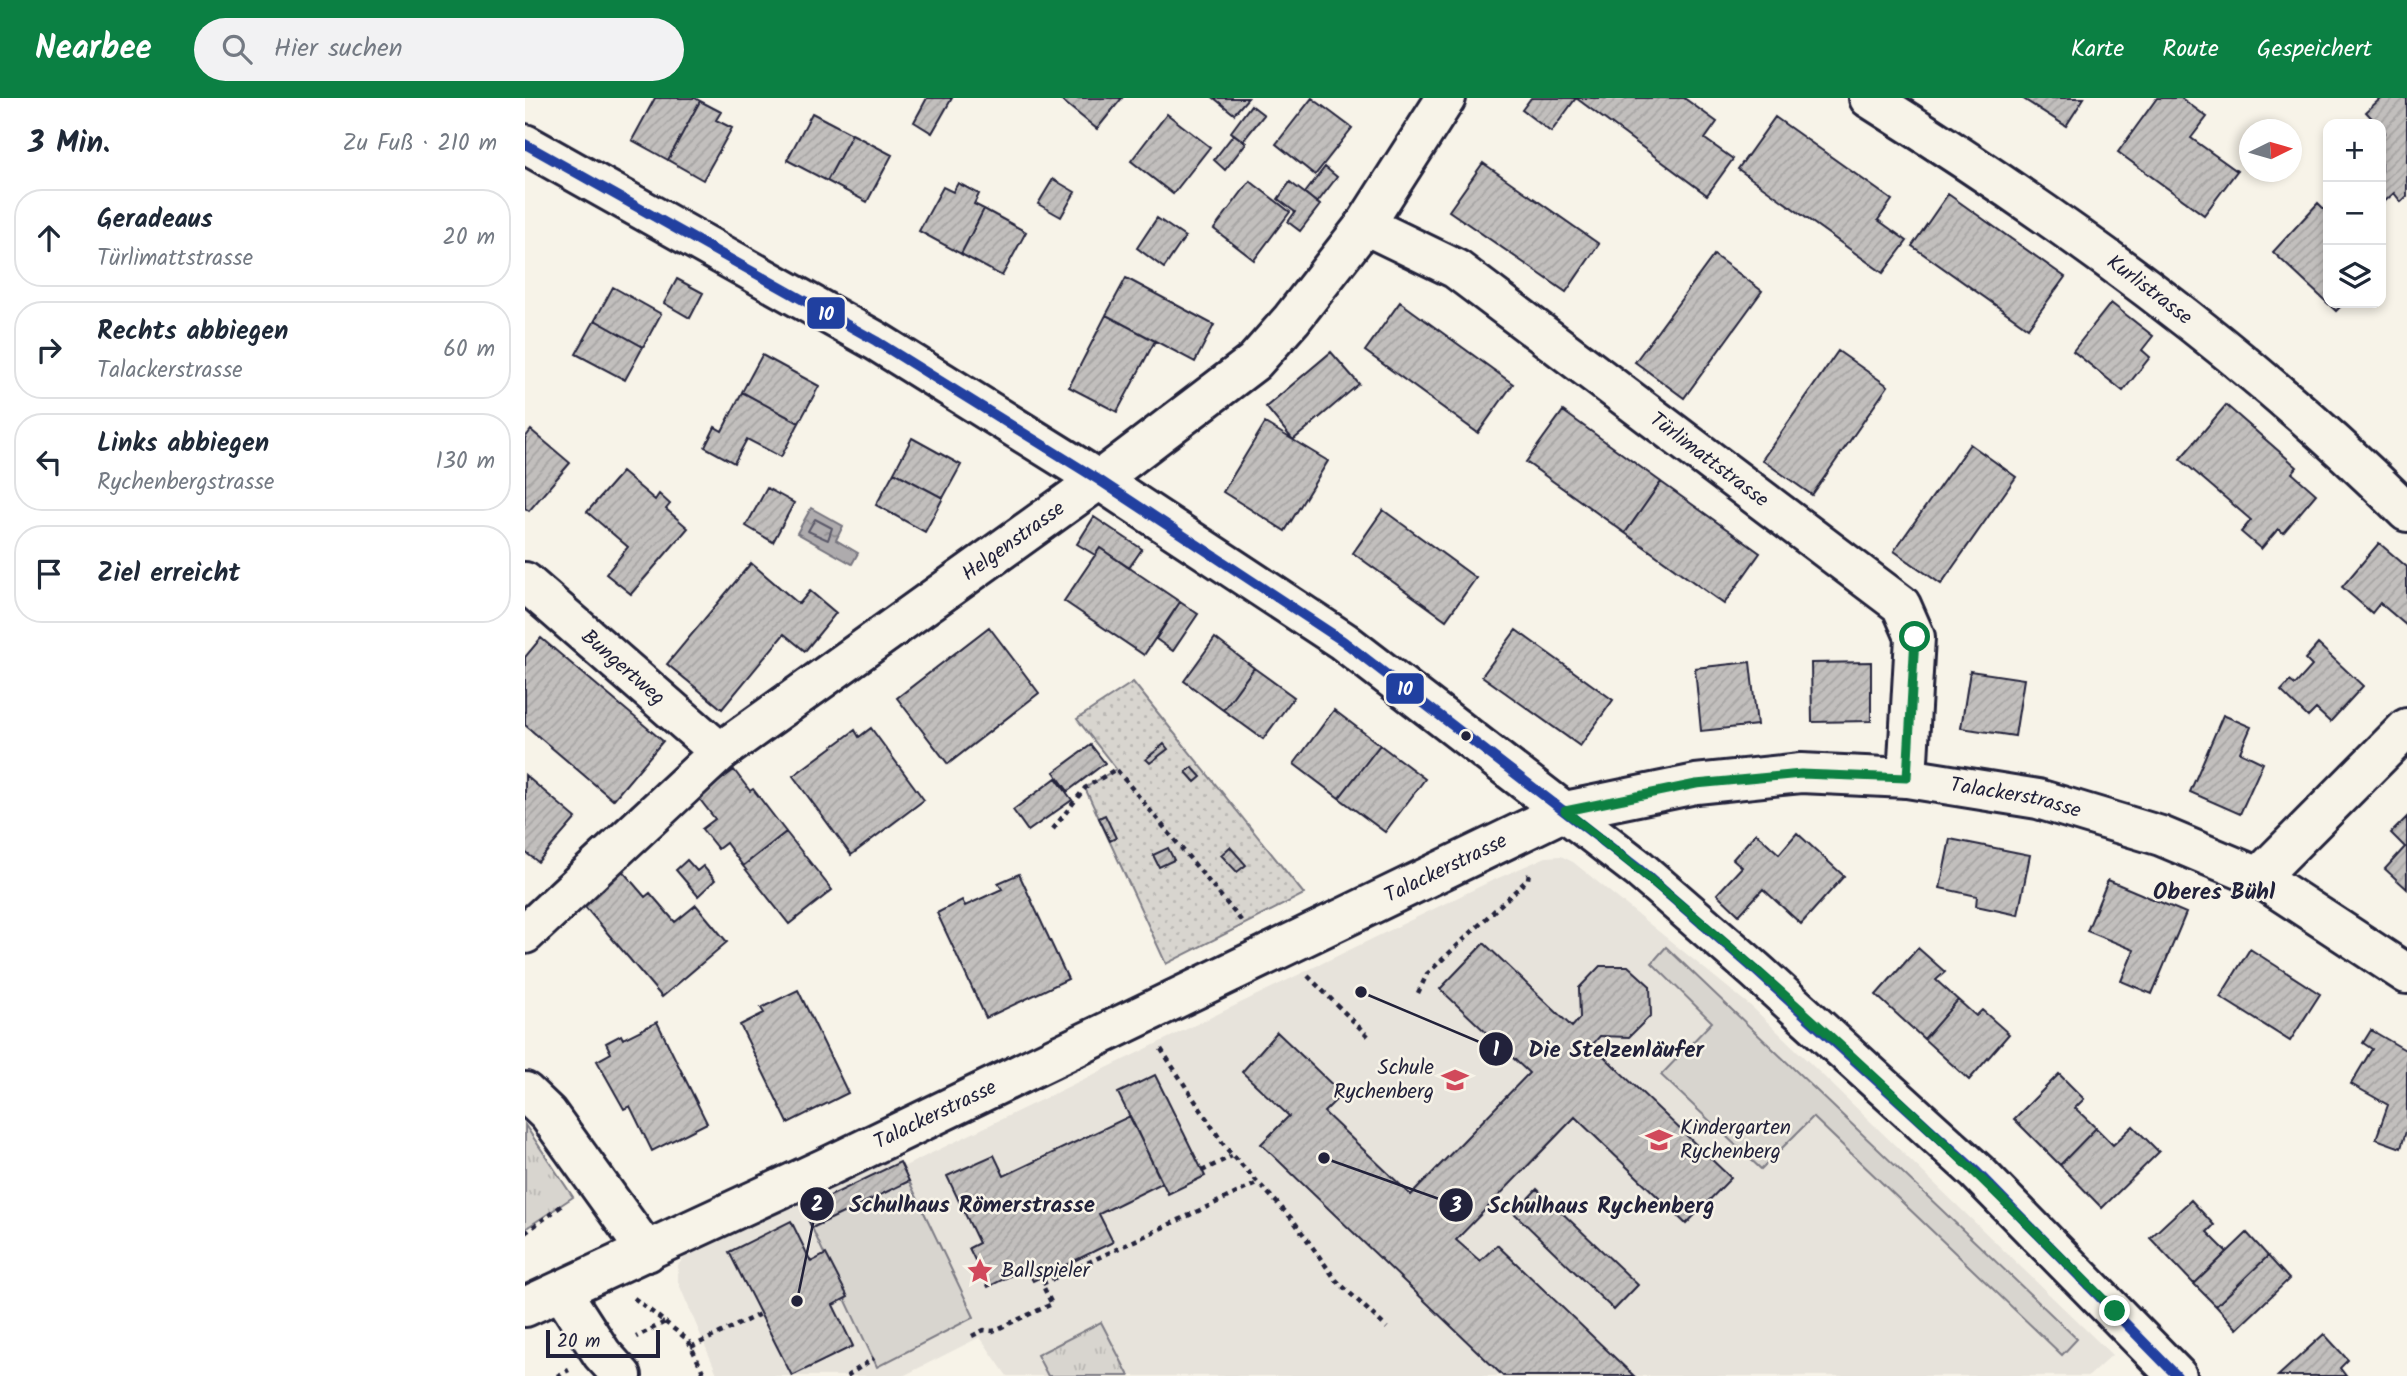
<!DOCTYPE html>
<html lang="de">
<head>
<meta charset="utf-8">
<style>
  :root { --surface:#fff; --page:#f2f2f3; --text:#1f2937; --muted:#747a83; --line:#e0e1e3; --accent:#0b8043 }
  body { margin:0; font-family:Kalam,sans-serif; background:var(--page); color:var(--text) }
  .controls { position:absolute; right:21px; top:21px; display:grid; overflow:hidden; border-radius:14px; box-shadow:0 4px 10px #0003 }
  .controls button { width:63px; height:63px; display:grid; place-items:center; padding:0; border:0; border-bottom:2px solid var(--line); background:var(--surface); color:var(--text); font:35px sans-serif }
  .compass { position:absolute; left:1714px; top:21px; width:63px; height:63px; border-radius:50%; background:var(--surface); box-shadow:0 4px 10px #0003; rotate:85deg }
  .scale { position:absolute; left:21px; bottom:18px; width:114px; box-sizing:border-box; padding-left:7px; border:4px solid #22223b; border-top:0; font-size:19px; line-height:24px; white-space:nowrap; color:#22223b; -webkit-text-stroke:5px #f7f3e8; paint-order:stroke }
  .stop { position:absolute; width:21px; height:21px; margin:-16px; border:5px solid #0b8043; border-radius:50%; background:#fff }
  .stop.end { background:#0b8043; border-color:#fff; box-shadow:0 2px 7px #0008 }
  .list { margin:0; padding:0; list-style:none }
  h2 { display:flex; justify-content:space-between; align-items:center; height:91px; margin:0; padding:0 28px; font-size:30px }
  h2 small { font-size:23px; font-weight:400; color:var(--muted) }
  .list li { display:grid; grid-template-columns:46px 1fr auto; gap:21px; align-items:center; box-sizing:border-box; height:98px; margin:0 14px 14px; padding:0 14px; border:2px solid var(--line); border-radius:28px }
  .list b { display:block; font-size:26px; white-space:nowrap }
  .list p { margin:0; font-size:23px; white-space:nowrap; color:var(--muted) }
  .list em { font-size:23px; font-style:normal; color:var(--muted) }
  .icon { flex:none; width:38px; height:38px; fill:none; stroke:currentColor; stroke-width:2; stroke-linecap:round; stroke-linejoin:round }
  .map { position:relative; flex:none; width:1882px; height:1278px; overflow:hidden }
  header { display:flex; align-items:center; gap:42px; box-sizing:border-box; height:98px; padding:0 35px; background:var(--accent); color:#fff }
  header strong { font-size:33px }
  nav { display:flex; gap:38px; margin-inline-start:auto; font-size:24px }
  .search { width:490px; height:63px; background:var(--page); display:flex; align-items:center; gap:18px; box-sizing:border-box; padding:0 24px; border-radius:38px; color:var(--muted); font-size:26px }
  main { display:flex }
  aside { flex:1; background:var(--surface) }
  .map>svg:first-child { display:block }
</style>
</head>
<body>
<header>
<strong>Nearbee</strong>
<div class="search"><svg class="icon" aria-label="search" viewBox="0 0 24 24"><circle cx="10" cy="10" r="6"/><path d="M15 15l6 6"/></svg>Hier suchen</div>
<nav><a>Karte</a><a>Route</a><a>Gespeichert</a></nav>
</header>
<main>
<aside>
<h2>3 Min.<small>Zu Fuß · 210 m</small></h2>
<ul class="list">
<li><svg class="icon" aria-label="ahead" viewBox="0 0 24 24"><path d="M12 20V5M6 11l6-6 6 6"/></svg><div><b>Geradeaus</b><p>Türlimattstrasse</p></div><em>20 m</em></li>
<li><svg class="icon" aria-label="right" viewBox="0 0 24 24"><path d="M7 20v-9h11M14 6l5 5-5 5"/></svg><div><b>Rechts abbiegen</b><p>Talackerstrasse</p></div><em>60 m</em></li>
<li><svg class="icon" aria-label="left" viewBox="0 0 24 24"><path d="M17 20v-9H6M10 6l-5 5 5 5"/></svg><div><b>Links abbiegen</b><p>Rychenbergstrasse</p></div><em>130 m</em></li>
<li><svg class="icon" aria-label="arrive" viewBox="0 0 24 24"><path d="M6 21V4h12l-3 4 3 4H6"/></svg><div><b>Ziel erreicht</b></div></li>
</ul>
</aside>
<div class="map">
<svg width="1882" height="1278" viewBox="0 0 1882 1278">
  <defs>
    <pattern id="grass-dots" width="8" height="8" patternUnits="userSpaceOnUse" patternTransform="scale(1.75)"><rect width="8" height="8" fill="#d8d5cf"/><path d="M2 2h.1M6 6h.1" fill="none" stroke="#b9b7b3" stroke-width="1.8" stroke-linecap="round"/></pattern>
    <pattern id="park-tufts" width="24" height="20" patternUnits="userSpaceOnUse" patternTransform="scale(1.75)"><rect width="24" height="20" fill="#d8d5cf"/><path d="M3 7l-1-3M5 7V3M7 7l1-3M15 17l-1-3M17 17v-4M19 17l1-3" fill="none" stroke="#b9b7b3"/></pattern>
    <pattern id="water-ripples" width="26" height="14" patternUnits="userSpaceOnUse" patternTransform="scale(1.75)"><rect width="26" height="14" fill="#aeabad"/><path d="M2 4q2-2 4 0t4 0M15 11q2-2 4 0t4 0" fill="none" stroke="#8d8b8e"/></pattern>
    <pattern id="building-hatch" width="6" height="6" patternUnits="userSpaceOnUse" patternTransform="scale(1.75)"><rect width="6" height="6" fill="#c2bfbd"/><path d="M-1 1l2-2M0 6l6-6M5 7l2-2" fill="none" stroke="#a6a4a3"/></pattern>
  </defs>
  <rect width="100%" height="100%" fill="#f7f3e8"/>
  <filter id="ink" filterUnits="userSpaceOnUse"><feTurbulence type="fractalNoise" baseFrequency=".0143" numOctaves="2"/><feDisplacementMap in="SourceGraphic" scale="14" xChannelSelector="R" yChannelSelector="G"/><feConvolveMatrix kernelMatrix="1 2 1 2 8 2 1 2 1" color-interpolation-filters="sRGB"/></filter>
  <g filter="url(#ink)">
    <path fill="#e7e3db" d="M 1036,758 L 1048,764 L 1228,910 L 1587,1257 L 1564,1278 L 482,1278 L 455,1239 L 378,1278 L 193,1278 L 153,1184 L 153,1167 L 163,1155 L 370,1054 L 378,1069 L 962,785 L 1021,759 Z"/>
    <path fill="url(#grass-dots)" stroke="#7d7c85" stroke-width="2" d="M 608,584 L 779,796 L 641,866 L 560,690 L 591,671 L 552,621 Z"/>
    <path fill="url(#park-tufts)" stroke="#7d7c85" stroke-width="2" d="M 0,1027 L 48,1099 L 0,1131 Z
      M 576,1224 L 604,1278 L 523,1278 L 512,1257 Z"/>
    <path fill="#d8d5cf" stroke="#7d7c85" stroke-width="2" d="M 1141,849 L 1552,1241 L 1537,1257 L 1288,1019 L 1236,1071 L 1136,977 L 1187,924 L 1127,865 Z
      M 384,1083 L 449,1219 L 352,1269 L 287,1130 Z"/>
    <path fill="url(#water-ripples)" stroke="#76747f" stroke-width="2" d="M 286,410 L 318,428 L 311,442 L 333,455 L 327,466 L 272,435 Z"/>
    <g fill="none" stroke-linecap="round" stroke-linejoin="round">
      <path stroke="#5a5969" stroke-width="2" d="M 290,421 L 307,430 L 303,442 L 283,433 Z"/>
    </g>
    <path fill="url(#building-hatch)" stroke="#22223b" stroke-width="2" d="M 130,0 L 170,0 L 175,3 L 143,62 L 107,42 Z
      M 402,0 L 427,0 L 407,35 L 389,24 Z
      M 534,0 L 597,0 L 572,31 Z
      M 689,0 L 723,0 L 709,16 Z
      M 787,0 L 827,30 L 790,77 L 751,46 Z
      M 1006,0 L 1051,0 L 1026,34 L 997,12 Z
      M 1051,0 L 1159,0 L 1192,24 L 1180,41 L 1208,61 L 1182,97 Z
      M 1497,0 L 1559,0 L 1541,28 Z
      M 1632,0 L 1656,0 L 1682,19 L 1666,40 L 1712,73 L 1679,117 L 1593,54 Z
      M 1856,0 L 1882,0 L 1882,98 L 1876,104 L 1869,95 L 1856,107 L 1856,39 L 1860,34 L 1841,14 Z
      M 175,3 L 196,14 L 191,22 L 207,30 L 178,82 L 143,62 Z
      M 726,7 L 739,17 L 718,43 L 706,34 Z
      M 287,15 L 327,36 L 302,83 L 262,62 Z
      M 642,16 L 685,49 L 648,96 L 606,63 Z
      M 1250,19 L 1367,102 L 1353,122 L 1382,143 L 1358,175 L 1213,71 Z
      M 327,36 L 367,57 L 342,104 L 302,83 Z
      M 709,36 L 721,45 L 700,72 L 689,62 Z
      M 958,65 L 1074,146 L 1041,194 L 924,113 Z
      M 800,69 L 812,79 L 792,105 L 780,95 Z
      M 528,81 L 550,94 L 536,119 L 513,106 Z
      M 725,83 L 765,114 L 729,162 L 689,131 Z
      M 765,84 L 795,107 L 775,133 L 763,124 L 770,114 L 753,101 Z
      M 433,85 L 454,96 L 449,106 L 459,111 L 436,156 L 394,133 L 418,89 L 428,94 Z
      M 1423,96 L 1540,179 L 1503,230 L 1387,148 Z
      M 1793,105 L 1803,115 L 1803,205 L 1819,205 L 1811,213 L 1748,154 Z
      M 459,111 L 501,134 L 477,178 L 436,156 Z
      M 632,120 L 660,139 L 639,170 L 612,150 Z
      M 1189,157 L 1237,193 L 1159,300 L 1110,264 Z
      M 601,180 L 689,227 L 670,264 L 581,217 Z
      M 152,181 L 178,195 L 165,220 L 139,205 Z
      M 88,189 L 136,216 L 118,249 L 70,222 Z
      M 875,204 L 988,286 L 953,335 L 840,253 Z
      M 1586,205 L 1628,238 L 1617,252 L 1625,259 L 1598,293 L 1548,253 Z
      M 581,217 L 630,243 L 592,314 L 544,289 Z
      M 70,222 L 118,249 L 100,282 L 51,256 Z
      M 1313,253 L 1363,288 L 1287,397 L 1237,362 Z
      M 806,254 L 834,286 L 768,342 L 741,309 Z
      M 237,257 L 294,288 L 274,325 L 217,294 Z
      M 217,294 L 274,325 L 256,359 L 222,341 L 209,365 L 180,349 L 190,329 L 197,333 Z
      M 1701,307 L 1772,369 L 1767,375 L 1791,396 L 1758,435 L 1753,431 L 1736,451 L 1716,434 L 1726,422 L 1655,361 Z
      M 1038,313 L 1136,384 L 1100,435 L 1001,364 Z
      M 740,325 L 803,363 L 760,433 L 698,394 Z
      M 6,332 L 45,365 L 4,413 L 0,410 L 0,340 Z
      M 387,340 L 436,367 L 418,400 L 369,374 Z
      M 1445,346 L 1491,379 L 1416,486 L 1369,453 Z
      M 97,374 L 130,402 L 134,396 L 145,406 L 141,411 L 163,430 L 106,496 L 81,476 L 103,449 L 62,414 Z
      M 369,374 L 418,400 L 400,434 L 351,407 Z
      M 1136,384 L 1235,455 L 1199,506 L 1100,435 Z
      M 242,390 L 269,405 L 248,444 L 221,428 Z
      M 858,412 L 951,480 L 921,522 L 828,455 Z
      M 569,419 L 617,451 L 604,470 L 575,450 L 570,457 L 552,446 Z
      M 1854,445 L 1882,469 L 1882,528 L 1855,505 L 1847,515 L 1817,489 Z
      M 575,450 L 655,504 L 619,557 L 539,503 Z
      M 226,465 L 274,506 L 285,493 L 311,515 L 280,553 L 259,536 L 197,611 L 142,566 Z
      M 655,504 L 673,516 L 648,553 L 631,541 Z
      M 464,529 L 514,595 L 423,666 L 372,600 Z
      M 991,532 L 1088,602 L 1055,648 L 957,578 Z
      M 16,540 L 138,643 L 88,702 L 0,627 L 0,559 Z
      M 690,540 L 729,570 L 698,612 L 659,583 Z
      M 1793,546 L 1838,588 L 1805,624 L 1791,611 L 1783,619 L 1756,593 L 1765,583 L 1770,587 L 1787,568 L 1780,561 Z
      M 1225,564 L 1232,627 L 1176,633 L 1170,570 Z
      M 1346,564 L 1346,623 L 1287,624 L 1286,565 Z
      M 729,570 L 769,599 L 738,641 L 698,612 Z
      M 1445,573 L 1499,581 L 1490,638 L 1436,630 Z
      M 809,612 L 855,647 L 814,700 L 769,666 Z
      M 1698,617 L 1726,629 L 1715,654 L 1738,665 L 1715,716 L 1665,694 Z
      M 346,630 L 399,702 L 326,757 L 268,678 L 330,632 L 334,639 Z
      M 639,646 L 643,651 L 625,665 L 621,661 Z
      M 566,647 L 580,665 L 543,693 L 529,674 Z
      M 855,647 L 900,681 L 860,734 L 814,700 Z
      M 667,669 L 676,679 L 670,684 L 661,674 Z
      M 209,672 L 225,693 L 228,691 L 261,734 L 218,768 L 201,745 L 193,751 L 177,731 L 190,721 L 173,699 Z
      M 0,677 L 51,720 L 13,764 L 0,754 Z
      M 531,680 L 547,702 L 503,733 L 488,712 Z
      M 580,717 L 591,740 L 585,743 L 574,720 Z
      M 1882,719 L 1882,791 L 1860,771 L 1880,749 L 1866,735 Z
      M 261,734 L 307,792 L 264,826 L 218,768 Z
      M 1231,735 L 1254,756 L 1272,735 L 1319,778 L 1276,826 L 1238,791 L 1214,817 L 1192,796 L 1217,769 L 1208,761 Z
      M 1425,741 L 1505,757 L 1493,817 L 1451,808 L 1452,798 L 1415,790 Z
      M 705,749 L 721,767 L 712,774 L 696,757 Z
      M 643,750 L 649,762 L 634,769 L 628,757 Z
      M 162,762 L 172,773 L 178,768 L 190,782 L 173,798 L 151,772 Z
      M 95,770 L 120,799 L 125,795 L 150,824 L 171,807 L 202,844 L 137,899 L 56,804 Z
      M 494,776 L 543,881 L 461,920 L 412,815 L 437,802 L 440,808 L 477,791 L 473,785 Z
      M 1583,782 L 1661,815 L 1627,896 L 1596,883 L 1609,852 L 1562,833 Z
      M 959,845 L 1047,929 L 1055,920 L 1054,890 L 1075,868 L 1103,868 L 1125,888 L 1126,917 L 1104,939 L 1075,938 L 1067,947 L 1206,1080 L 1161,1126 L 1050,1019 L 931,1142 L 955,1163 L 972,1147 L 1109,1278 L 978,1278 L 736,1046 L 764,1018 L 717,974 L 752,934 L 817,996 L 799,1014 L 886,1097 L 1004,975 L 915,891 Z
      M 1393,850 L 1420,874 L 1411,882 L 1433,902 L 1399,941 L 1351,897 Z
      M 1725,851 L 1795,896 L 1765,943 L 1695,899 Z
      M 273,892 L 323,995 L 263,1025 L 215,927 L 239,915 L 236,910 Z
      M 1433,902 L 1451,918 L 1457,912 L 1484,936 L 1444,982 L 1399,941 Z
      M 132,924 L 182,1025 L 127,1053 L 105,1008 L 99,1011 L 72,963 L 86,955 L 81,945 L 96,937 L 98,941 Z
      M 1846,932 L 1882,953 L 1882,1030 L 1876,1050 L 1851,1041 L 1863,1007 L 1826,986 L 1847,951 L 1838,945 Z
      M 1534,976 L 1559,1001 L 1550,1010 L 1571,1030 L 1535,1067 L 1489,1021 Z
      M 630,977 L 680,1078 L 643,1096 L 593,995 Z
      M 605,1018 L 637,1085 L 574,1116 L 588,1144 L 508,1183 L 501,1170 L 463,1189 L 444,1150 L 454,1145 L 422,1078 L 469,1057 L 479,1078 Z
      M 1608,1028 L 1634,1054 L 1577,1110 L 1535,1067 L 1571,1030 L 1588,1047 Z
      M 375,1064 L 384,1083 L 287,1130 L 278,1111 Z
      M 1012,1091 L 1113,1187 L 1089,1212 L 989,1115 Z
      M 1666,1102 L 1689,1127 L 1682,1134 L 1702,1154 L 1669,1186 L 1625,1140 Z
      M 266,1123 L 286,1164 L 301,1156 L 323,1199 L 308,1207 L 328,1248 L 267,1278 L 204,1154 Z
      M 1722,1135 L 1743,1158 L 1691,1208 L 1669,1186 Z
      M 1743,1158 L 1764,1181 L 1712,1231 L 1691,1208 Z
      M 1799,1236 L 1823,1262 L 1815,1270 L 1821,1278 L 1753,1278 Z"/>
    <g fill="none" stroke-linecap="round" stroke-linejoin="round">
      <g stroke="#22223b" stroke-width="44">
        <g id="minor">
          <path id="s1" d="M 1344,0 C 1537,121 1720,253 1882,414"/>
          <path id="s2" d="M 840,127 L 931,171 L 1376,507 L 1390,539 L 1382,680"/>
          <path id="s3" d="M 0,484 L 195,654"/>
          <path d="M 1734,779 L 1882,630"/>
          <path id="s4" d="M 0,836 L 195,654 L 574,382 L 729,264 L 767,221 L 840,127 L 921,0"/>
          <path d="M 0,994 L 23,1016 L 122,1154"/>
          <path d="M 37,1194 L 77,1256 L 97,1278"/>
          <path id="s5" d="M 0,1209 L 300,1070 L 1040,713 L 1171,686 L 1276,675 L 1382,680 L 1513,701 L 1636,738 L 1734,779 L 1882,876"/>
        </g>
      </g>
      <g stroke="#22223b" stroke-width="44">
        <path id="tertiary" d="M 0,46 L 351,243 L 574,382 L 818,543 L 1114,771 L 1230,872 L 1452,1074 L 1652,1278"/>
      </g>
      <path stroke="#22223b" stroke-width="4.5" stroke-dasharray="5 5" stroke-linecap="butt" d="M 528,731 L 560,690 L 591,671 L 719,826
        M 783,878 L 845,940
        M 893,895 L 902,876 L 1003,781 L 1004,774
        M 636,951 L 701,1050 L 768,1122 L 811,1182 L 862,1230
        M 677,1073 L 707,1058
        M 0,1135 L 39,1106
        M 109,1200 L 140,1224 L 111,1239
        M 140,1224 L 163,1242 L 180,1278
        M 447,1238 L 459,1232 L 468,1233 L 527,1206 L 517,1186 L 733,1085
        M 166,1249 L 235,1216
        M 32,1278 L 44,1272
        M 322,1278 L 349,1260"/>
      <use href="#minor" stroke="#f7f3e8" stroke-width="38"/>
      <use href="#tertiary" stroke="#f7f3e8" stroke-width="38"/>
      <g stroke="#f7f3e8" stroke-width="16">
        <path id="bus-1" d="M 0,46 L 351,243 L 574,382 L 818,543 L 1114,771 L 1230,872 L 1452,1074 L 1652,1278"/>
      </g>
      <use href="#bus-1" stroke="#2040a0" stroke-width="10"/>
    </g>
  </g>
  <g fill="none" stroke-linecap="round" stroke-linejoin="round" filter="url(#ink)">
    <path stroke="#0b8043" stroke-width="9" d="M 1390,539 L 1382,680 L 1276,676 L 1171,686 L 1040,713 C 1235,865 1415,1037 1590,1213"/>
  </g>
  <defs>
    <g id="school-bare" transform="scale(2.1)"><path d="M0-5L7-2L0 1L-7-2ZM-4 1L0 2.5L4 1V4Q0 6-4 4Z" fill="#d1495b" stroke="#f7f3e8" stroke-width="2.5" paint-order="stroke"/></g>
    <g id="sight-bare" transform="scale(2.1)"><path d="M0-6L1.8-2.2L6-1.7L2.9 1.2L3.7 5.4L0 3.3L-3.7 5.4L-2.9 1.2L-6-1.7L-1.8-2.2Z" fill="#d1495b" stroke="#f7f3e8" stroke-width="2.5" paint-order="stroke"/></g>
  </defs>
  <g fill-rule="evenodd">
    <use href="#school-bare" x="930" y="982"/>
    <use href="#school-bare" x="1134" y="1042"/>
    <use href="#sight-bare" x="455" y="1173"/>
  </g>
  <circle fill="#22223b" stroke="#f7f3e8" stroke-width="2.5" cx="941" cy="638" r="6"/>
  <g text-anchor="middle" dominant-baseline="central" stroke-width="5" stroke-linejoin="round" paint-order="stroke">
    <g font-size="21" fill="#22223b" stroke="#f7f3e8">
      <text stroke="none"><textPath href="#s1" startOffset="340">Kurlistrasse</textPath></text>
      <text stroke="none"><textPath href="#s2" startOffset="418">Türlimattstrasse</textPath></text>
      <text stroke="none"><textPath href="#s4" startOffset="628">Helgenstrasse</textPath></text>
      <text stroke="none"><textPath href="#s3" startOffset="130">Bungertweg</textPath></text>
      <text stroke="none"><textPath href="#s5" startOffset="1608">Talackerstrasse</textPath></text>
      <text stroke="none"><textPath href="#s5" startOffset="1020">Talackerstrasse</textPath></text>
      <text stroke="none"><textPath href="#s5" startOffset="453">Talackerstrasse</textPath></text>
    </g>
    <g font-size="21" fill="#22223b" stroke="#f7f3e8" text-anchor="start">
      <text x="909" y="970" text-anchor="end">Schule<tspan x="909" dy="24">Rychenberg</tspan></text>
      <text x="1155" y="1030">Kindergarten<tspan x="1155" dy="24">Rychenberg</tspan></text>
      <text x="476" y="1173">Ballspieler</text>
    </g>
    <g font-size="23" font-weight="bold" fill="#22223b" stroke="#f7f3e8">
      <text x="1689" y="795">Oberes Bühl</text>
    </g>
  </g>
  <path fill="none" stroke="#22223b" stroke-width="2.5" d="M836 894L971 951M272 1203L292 1106M799 1060L931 1107"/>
  <g fill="#22223b" stroke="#f7f3e8" stroke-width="2.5">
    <circle cx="836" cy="894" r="7"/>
    <circle cx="272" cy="1203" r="7"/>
    <circle cx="799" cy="1060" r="7"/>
    <circle cx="971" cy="951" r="18"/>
    <circle cx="292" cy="1106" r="18"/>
    <circle cx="931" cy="1107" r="18"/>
  </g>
  <g font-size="21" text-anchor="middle" font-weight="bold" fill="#fff">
    <text x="971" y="958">1</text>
    <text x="292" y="1113">2</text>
    <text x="931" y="1114">3</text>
  </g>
  <g font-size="23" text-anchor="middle" font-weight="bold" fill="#22223b" stroke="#f7f3e8" stroke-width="5" stroke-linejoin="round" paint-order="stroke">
    <text x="1091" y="959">Die Stelzenläufer</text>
    <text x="447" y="1114">Schulhaus Römerstrasse</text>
    <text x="1076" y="1115">Schulhaus Rychenberg</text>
  </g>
  <g stroke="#f7f3e8" stroke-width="2.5">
    <rect x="281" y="198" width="40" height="34" rx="7" fill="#2040a0"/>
    <rect x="860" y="574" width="40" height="33" rx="7" fill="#2040a0"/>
  </g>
  <g font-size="19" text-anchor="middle" font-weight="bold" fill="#fff">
    <text x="301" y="222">10</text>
    <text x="880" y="597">10</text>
  </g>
</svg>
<div class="controls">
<button>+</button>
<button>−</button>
<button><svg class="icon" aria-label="layers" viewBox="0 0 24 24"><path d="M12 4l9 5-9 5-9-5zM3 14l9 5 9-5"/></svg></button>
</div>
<svg class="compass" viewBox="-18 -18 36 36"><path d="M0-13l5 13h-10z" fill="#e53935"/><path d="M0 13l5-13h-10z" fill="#747a83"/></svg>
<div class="scale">20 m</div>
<div class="stop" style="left:1390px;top:539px"></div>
<div class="stop end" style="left:1590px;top:1213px"></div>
</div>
</main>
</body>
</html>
